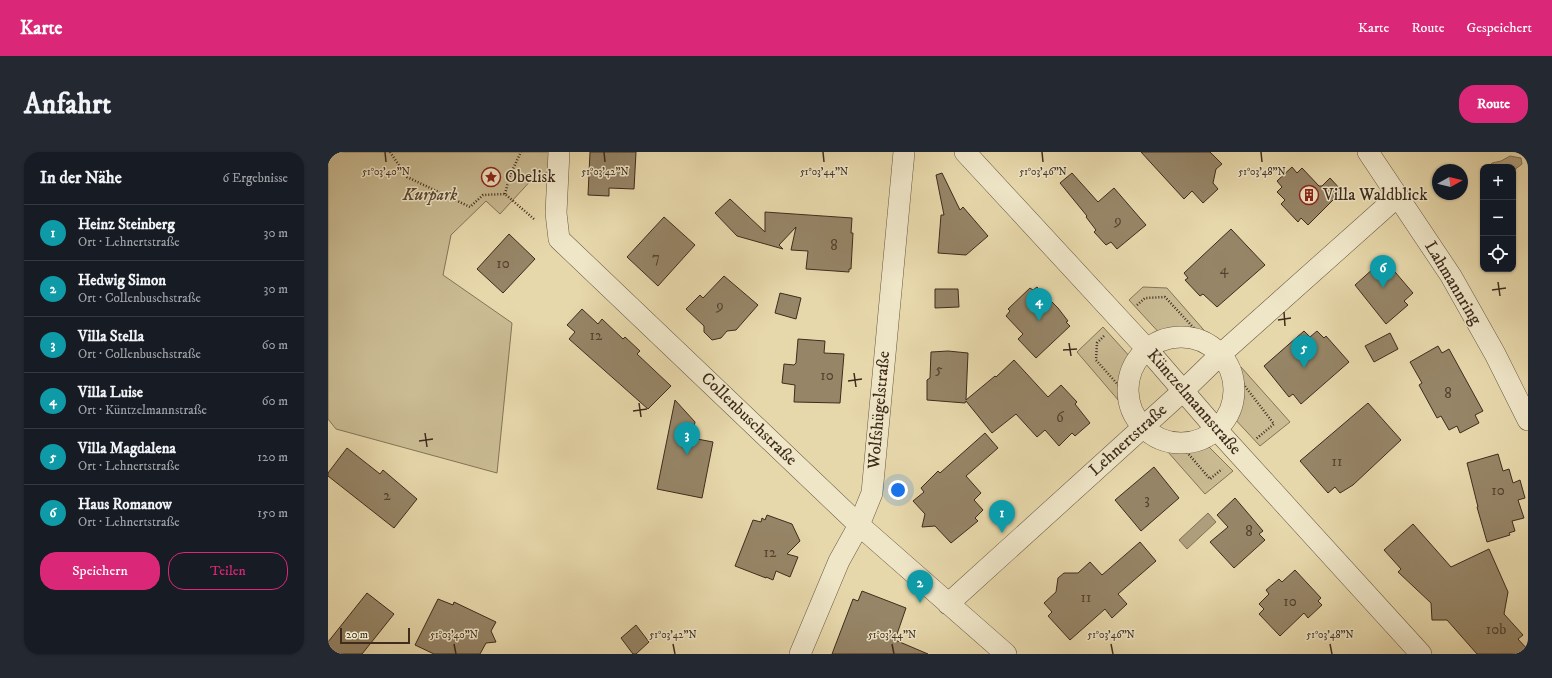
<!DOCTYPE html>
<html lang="de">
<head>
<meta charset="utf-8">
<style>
  :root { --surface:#171b24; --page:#242831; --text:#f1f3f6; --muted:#9ea1a6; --line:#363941; --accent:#db2777 }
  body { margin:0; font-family:"IM FELL DW Pica",serif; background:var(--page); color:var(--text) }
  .controls { position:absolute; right:12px; top:12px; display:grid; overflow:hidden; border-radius:8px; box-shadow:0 1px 3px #0004 }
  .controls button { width:36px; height:36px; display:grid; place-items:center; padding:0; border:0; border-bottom:1px solid var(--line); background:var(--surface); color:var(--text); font:20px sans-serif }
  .compass { position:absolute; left:1104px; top:12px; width:36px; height:36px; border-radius:50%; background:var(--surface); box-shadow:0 1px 3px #0004; rotate:82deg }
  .scale { position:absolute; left:12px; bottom:10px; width:70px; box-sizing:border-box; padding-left:4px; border:2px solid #3e2c1d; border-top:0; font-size:11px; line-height:14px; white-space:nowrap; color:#3e2c1d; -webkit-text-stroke:3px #efe6c8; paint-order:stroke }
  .you { position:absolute; left:570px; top:338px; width:14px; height:14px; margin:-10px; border:3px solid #fff; border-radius:50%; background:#1a73e8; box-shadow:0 0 0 6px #1a73e833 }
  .badge { display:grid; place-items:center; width:26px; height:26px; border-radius:50%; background:var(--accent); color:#fff; font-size:13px; font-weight:700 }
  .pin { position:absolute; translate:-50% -33px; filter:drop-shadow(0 1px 2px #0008) }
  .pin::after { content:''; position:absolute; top:21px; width:14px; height:12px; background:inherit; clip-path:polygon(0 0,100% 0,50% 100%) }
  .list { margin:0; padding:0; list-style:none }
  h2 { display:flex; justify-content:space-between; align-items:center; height:52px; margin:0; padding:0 16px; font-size:17px }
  h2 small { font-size:13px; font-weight:400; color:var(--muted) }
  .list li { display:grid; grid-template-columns:26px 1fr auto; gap:12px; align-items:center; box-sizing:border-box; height:56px; padding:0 16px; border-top:1px solid var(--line) }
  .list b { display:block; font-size:15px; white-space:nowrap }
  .list p { margin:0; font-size:13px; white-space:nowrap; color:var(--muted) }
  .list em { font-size:13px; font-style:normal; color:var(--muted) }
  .actions { display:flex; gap:8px; padding:12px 16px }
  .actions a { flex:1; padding:9px 0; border:1px solid var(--accent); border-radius:16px; text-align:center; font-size:14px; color:var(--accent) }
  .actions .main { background:var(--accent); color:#fff }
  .icon { flex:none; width:22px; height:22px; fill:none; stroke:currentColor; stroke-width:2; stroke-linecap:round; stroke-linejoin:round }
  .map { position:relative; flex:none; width:1200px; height:502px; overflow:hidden; border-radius:16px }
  header { display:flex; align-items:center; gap:24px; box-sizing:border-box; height:56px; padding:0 20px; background:var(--accent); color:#fff }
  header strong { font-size:19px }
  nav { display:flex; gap:22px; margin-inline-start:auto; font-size:14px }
  .intro { display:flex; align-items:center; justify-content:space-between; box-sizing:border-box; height:96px; padding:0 24px }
  h1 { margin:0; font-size:28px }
  .button { padding:10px 18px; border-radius:16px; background:var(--accent); color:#fff; font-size:14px; font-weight:700 }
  main { display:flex; gap:24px; padding:0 24px }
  aside { flex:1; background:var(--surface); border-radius:16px; box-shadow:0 1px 3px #0004 }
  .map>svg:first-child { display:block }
</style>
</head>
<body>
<header>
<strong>Karte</strong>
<nav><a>Karte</a><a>Route</a><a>Gespeichert</a></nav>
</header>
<div class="intro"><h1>Anfahrt</h1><a class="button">Route</a></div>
<main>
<aside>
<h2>In der Nähe<small>6 Ergebnisse</small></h2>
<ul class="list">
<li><span class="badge" style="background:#0f9aa8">1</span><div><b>Heinz Steinberg</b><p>Ort · Lehnertstraße</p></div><em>30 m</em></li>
<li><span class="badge" style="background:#0f9aa8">2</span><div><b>Hedwig Simon</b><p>Ort · Collenbuschstraße</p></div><em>30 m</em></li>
<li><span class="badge" style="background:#0f9aa8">3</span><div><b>Villa Stella</b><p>Ort · Collenbuschstraße</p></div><em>60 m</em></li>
<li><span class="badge" style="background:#0f9aa8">4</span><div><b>Villa Luise</b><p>Ort · Küntzelmannstraße</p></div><em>60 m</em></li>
<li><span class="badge" style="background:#0f9aa8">5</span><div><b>Villa Magdalena</b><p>Ort · Lehnertstraße</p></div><em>120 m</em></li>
<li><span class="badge" style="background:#0f9aa8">6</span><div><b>Haus Romanow</b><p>Ort · Lehnertstraße</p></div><em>150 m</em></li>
</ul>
<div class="actions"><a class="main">Speichern</a><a>Teilen</a></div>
</aside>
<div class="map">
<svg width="1200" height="502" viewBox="0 0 1200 502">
  <rect width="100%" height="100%" fill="#e7d8ab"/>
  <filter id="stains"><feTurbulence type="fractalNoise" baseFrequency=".005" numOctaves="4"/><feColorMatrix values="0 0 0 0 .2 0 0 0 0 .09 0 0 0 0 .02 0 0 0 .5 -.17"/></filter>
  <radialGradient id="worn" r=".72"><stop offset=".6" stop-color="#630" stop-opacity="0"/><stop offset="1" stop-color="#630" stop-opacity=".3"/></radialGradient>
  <path fill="#cabb93" stroke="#847458" d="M 0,0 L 221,0 L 220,19 L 213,24 L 207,24 L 172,62 L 158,49 L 123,83 L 115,123 L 184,171 L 169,321 L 8,277 L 0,267 Z
    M 815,135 L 839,136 L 882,185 L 849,181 L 835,185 L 801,148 Z
    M 775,175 L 804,207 C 795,224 796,237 797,256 L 749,200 Z
    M 913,215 L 962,270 L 932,294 L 904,264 C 910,249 912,235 909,220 Z
    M 876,290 L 905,319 L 877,342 L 832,291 L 847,294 Z"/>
  <path fill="#ae9e7b" stroke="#817055" d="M 1182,4 L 1193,6 L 1194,12 L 1185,19 L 1185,15 L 1160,15 L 1164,11 L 1173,9 Z
    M 880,361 L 888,370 L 859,397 L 851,388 Z"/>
  <path fill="#968567" stroke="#3e2c1d" d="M 262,0 L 308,0 L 306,37 L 281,36 L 281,44 L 260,43 Z
    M 813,0 L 882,0 L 894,12 L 888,17 L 885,31 L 890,37 L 875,51 L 864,39 L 856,47 Z
    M 964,15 L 969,21 L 974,16 L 991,34 L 994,34 L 1002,26 L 1014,39 L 980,73 L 973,66 L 970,70 L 953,52 L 957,48 L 949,40 L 954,35 L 949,29 Z
    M 614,21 L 632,58 L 635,55 L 660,84 L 638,103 L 610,101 L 613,63 L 616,63 L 608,23 Z
    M 744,21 L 770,50 L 786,36 L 818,73 L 789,97 L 783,90 L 778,93 L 766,80 L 768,78 L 758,65 L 759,64 L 732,31 Z
    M 402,47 L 437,80 L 437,60 L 524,66 L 523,81 L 525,81 L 523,117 L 521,117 L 521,120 L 478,117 L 480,99 L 463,98 L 468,75 L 451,93 L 455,97 L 409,84 L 387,61 Z
    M 336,65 L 367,93 L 330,134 L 299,105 Z
    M 903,77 L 937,113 L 889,155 L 875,142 L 872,144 L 857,128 L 860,126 L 856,121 Z
    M 181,82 L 207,107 L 175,141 L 149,117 Z
    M 1056,107 L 1085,141 L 1076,149 L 1080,153 L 1058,172 L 1027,133 Z
    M 396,124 L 430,153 L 408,178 L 399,179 L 393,186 L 384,188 L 376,180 L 376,174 L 358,157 L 372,143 L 375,146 Z
    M 709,135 L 730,156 L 740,169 L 738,170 L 742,174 L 708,206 L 690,187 L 695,182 L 678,164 L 682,159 L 680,157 L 702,136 L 705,138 Z
    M 607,137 L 630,137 L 631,155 L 607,156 Z
    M 452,141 L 473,146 L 468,167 L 447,161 Z
    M 254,157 L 270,172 L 274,167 L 295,187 L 297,185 L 312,199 L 309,202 L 343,234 L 320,257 L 241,187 L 247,180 L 239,173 Z
    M 976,179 L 982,185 L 989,179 L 996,186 L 998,184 L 1021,210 L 973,252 L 965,242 L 961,245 L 936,214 Z
    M 1062,181 L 1070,197 L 1046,210 L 1037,194 Z
    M 470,187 L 497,189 L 496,201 L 516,202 L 512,251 L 466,250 L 467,233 L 454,231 L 456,212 L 466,213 L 468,211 Z
    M 1110,194 L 1114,201 L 1121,197 L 1155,259 L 1147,263 L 1151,271 L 1132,281 L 1129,274 L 1121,278 L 1113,264 L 1109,266 L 1091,233 L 1094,231 L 1082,210 Z
    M 620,199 L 640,201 L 638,248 L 667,224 L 668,225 L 686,208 L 720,245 L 733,233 L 749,250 L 747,252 L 762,271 L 747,284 L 744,281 L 731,294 L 717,278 L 709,285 L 688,262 L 664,281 L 638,249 L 637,251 L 599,248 L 599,228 L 602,226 L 603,200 Z
    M 347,248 L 367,270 L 364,286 L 385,290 L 374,346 L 329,337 Z
    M 1040,251 L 1073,288 L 1025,333 L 1012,341 L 1007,335 L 1000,341 L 972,309 Z
    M 657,281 L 670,296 L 638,324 L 653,341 L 646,348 L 655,358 L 647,366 L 650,369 L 623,391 L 607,374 L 594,375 L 597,362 L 585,349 L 596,340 L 593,336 L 610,319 L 612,321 Z
    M 19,296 L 52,322 L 55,318 L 89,347 L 66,376 L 0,324 L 0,321 Z
    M 1170,302 L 1175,319 L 1181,317 L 1185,331 L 1192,328 L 1197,346 L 1190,348 L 1196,366 L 1184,369 L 1187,379 L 1181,381 L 1182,383 L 1159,390 L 1149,355 L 1150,355 L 1139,311 Z
    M 826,315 L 851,346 L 813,379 L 787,348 Z
    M 907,346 L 935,379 L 931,382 L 937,388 L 906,416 L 882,390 L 900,375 L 889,363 Z
    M 439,363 L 464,372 L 472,389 L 459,402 L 470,405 L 462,425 L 448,419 L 445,428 L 438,425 L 438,426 L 407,414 L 425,368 L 433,370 L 434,366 L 437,368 Z
    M 1085,372 L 1123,415 L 1161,397 L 1180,440 L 1176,462 L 1195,483 L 1190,487 L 1200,498 L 1200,502 L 1149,502 L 1119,468 L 1104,468 L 1103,451 L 1070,420 L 1073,417 L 1056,398 Z
    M 812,390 L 828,409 L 790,442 L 799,452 L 784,466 L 777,457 L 742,488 L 720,464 L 724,460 L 716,451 L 728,440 L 730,426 L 736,421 L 750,421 L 762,410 L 774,423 Z
    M 967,418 L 993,446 L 990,449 L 994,453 L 980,466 L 976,461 L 952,484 L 931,462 L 936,457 L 931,452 L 941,442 L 938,438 L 951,427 L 954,430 Z
    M 534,439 L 578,456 L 567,488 L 600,502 L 504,502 L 525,447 L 530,449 Z
    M 39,441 L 66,462 L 34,502 L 0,502 L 0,490 Z
    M 110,447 L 125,453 L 126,450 L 168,470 L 163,479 L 168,490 L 158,491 L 152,502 L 106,502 L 87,493 Z
    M 308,473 L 321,490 L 308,502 L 305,502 L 293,486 Z"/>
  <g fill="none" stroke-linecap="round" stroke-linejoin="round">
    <g stroke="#685740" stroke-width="22">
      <path id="street" d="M 231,0 L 228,61 L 231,87 L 531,373 L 678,502
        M 637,0 L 819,197 L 889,278 L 1093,502
        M 1040,0 L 1123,124 L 1167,202 L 1200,268
        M800 238a53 53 0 1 1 106 0a53 53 0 1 1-106 0Z
        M 620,452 L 856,238 L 893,202 L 1070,44
        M 472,502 L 511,409 L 531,373 L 544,341 L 576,0"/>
    </g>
    <path stroke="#3e2c1d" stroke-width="2.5" stroke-dasharray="1 2" stroke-linecap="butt" d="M 62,0 L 79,25 L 142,55 L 155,43 L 177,42 L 206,67
      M 177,42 L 182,23 L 193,0
      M 809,153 L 817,146 L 837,145 L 877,188
      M 776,184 L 769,191 L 768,208 L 800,244
      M 906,220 L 946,272 L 928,287
      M 851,291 L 882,327 L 894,317"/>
    <use href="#street" stroke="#efe6c8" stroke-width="21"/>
  </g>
  <path fill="none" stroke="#3e2c1d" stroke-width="1.5" d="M 57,0 L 58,10M 276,0 L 277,10M 495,0 L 496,10M 714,0 L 715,10M 933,0 L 934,10M 1170,130 L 1172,144M 1164,138 L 1178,136M 956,160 L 957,174M 950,168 L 963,166M 741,191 L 743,204M 735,198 L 749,197M 526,221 L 528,235M 520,229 L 534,227M 311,251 L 313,265M 305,259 L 319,257M 97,281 L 99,295M 91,289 L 105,287M 126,492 L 128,502M 345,492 L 347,502M 564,492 L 566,502M 783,492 L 785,502M 1002,492 L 1004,502"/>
  <defs>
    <g id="sight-ring" transform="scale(1)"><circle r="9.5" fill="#efe6c8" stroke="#8f2418" stroke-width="1.5"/><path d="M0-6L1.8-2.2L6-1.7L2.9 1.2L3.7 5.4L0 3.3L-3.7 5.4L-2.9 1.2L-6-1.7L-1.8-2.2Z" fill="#8f2418"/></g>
    <g id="building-ring" transform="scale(1)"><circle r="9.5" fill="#efe6c8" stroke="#8f2418" stroke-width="1.5"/><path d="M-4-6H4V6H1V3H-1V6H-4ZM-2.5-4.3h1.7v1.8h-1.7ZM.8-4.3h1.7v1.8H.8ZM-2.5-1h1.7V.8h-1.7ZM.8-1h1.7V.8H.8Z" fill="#8f2418"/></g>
  </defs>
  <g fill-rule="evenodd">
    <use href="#sight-ring" x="163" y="25"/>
    <use href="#building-ring" x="981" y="43"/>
  </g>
  <g text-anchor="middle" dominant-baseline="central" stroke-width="3" stroke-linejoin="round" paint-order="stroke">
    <g font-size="15" fill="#544230">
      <text x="790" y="68">9</text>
      <text x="506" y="93">8</text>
      <text x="328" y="105">7</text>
      <text x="175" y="111">10</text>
      <text x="896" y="117">4</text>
      <text x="392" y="153">9</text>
      <text x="268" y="183">12</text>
      <text x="611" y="217">5</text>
      <text x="499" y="223">10</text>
      <text x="1120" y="241">8</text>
      <text x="732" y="265">6</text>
      <text x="1009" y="309">11</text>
      <text x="1170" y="338">10</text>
      <text x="59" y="343">2</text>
      <text x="819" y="347">3</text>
      <text x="921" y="379">8</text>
      <text x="442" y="400">12</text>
      <text x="758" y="445">11</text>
      <text x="962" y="449">10</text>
      <text x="1168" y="477">10b</text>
    </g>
    <g font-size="17" fill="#3e2c1d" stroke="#efe6c8" text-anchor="start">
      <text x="177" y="25">Obelisk</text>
      <text x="995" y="43">Villa Waldblick</text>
    </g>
    <g font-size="17" font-style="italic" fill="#5a4935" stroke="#efe6c8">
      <text x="102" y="43">Kurpark</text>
    </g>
    <g font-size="17" fill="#3e2c1d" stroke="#efe6c8">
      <text transform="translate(1125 131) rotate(59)">Lahmannring</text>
      <text transform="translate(866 250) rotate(49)">Küntzelmannstraße</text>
      <text transform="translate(551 258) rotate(-85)">Wolfshügelstraße</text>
      <text transform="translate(421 267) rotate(44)">Collenbuschstraße</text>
      <text transform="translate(800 288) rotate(-42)">Lehnertstraße</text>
    </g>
  </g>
  <g font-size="10" text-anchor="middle" fill="#3e2c1d" stroke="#efe6c8" stroke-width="3" stroke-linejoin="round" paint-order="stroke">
    <text x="58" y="23">51°03'40"N</text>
    <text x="277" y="23">51°03'42"N</text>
    <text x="496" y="23">51°03'44"N</text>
    <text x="715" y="23">51°03'46"N</text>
    <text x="934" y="23">51°03'48"N</text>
    <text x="126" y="486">51°03'40"N</text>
    <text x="345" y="486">51°03'42"N</text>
    <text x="564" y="486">51°03'44"N</text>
    <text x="783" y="486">51°03'46"N</text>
    <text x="1002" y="486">51°03'48"N</text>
  </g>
  <rect width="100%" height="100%" filter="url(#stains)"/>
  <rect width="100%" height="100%" fill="url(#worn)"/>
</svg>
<div class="controls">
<button>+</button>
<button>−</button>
<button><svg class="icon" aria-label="locate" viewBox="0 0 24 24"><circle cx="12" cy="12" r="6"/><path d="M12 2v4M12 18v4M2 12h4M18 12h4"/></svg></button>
</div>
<svg class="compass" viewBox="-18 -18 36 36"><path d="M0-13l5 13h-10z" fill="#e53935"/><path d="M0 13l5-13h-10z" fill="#9ea1a6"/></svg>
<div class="scale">20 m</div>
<div class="you"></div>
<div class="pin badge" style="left:674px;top:381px;background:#0f9aa8">1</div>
<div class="pin badge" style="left:592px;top:451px;background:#0f9aa8">2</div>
<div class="pin badge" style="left:359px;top:303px;background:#0f9aa8">3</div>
<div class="pin badge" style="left:711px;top:169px;background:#0f9aa8">4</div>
<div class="pin badge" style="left:976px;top:216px;background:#0f9aa8">5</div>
<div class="pin badge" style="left:1055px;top:136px;background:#0f9aa8">6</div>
</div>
</main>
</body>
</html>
